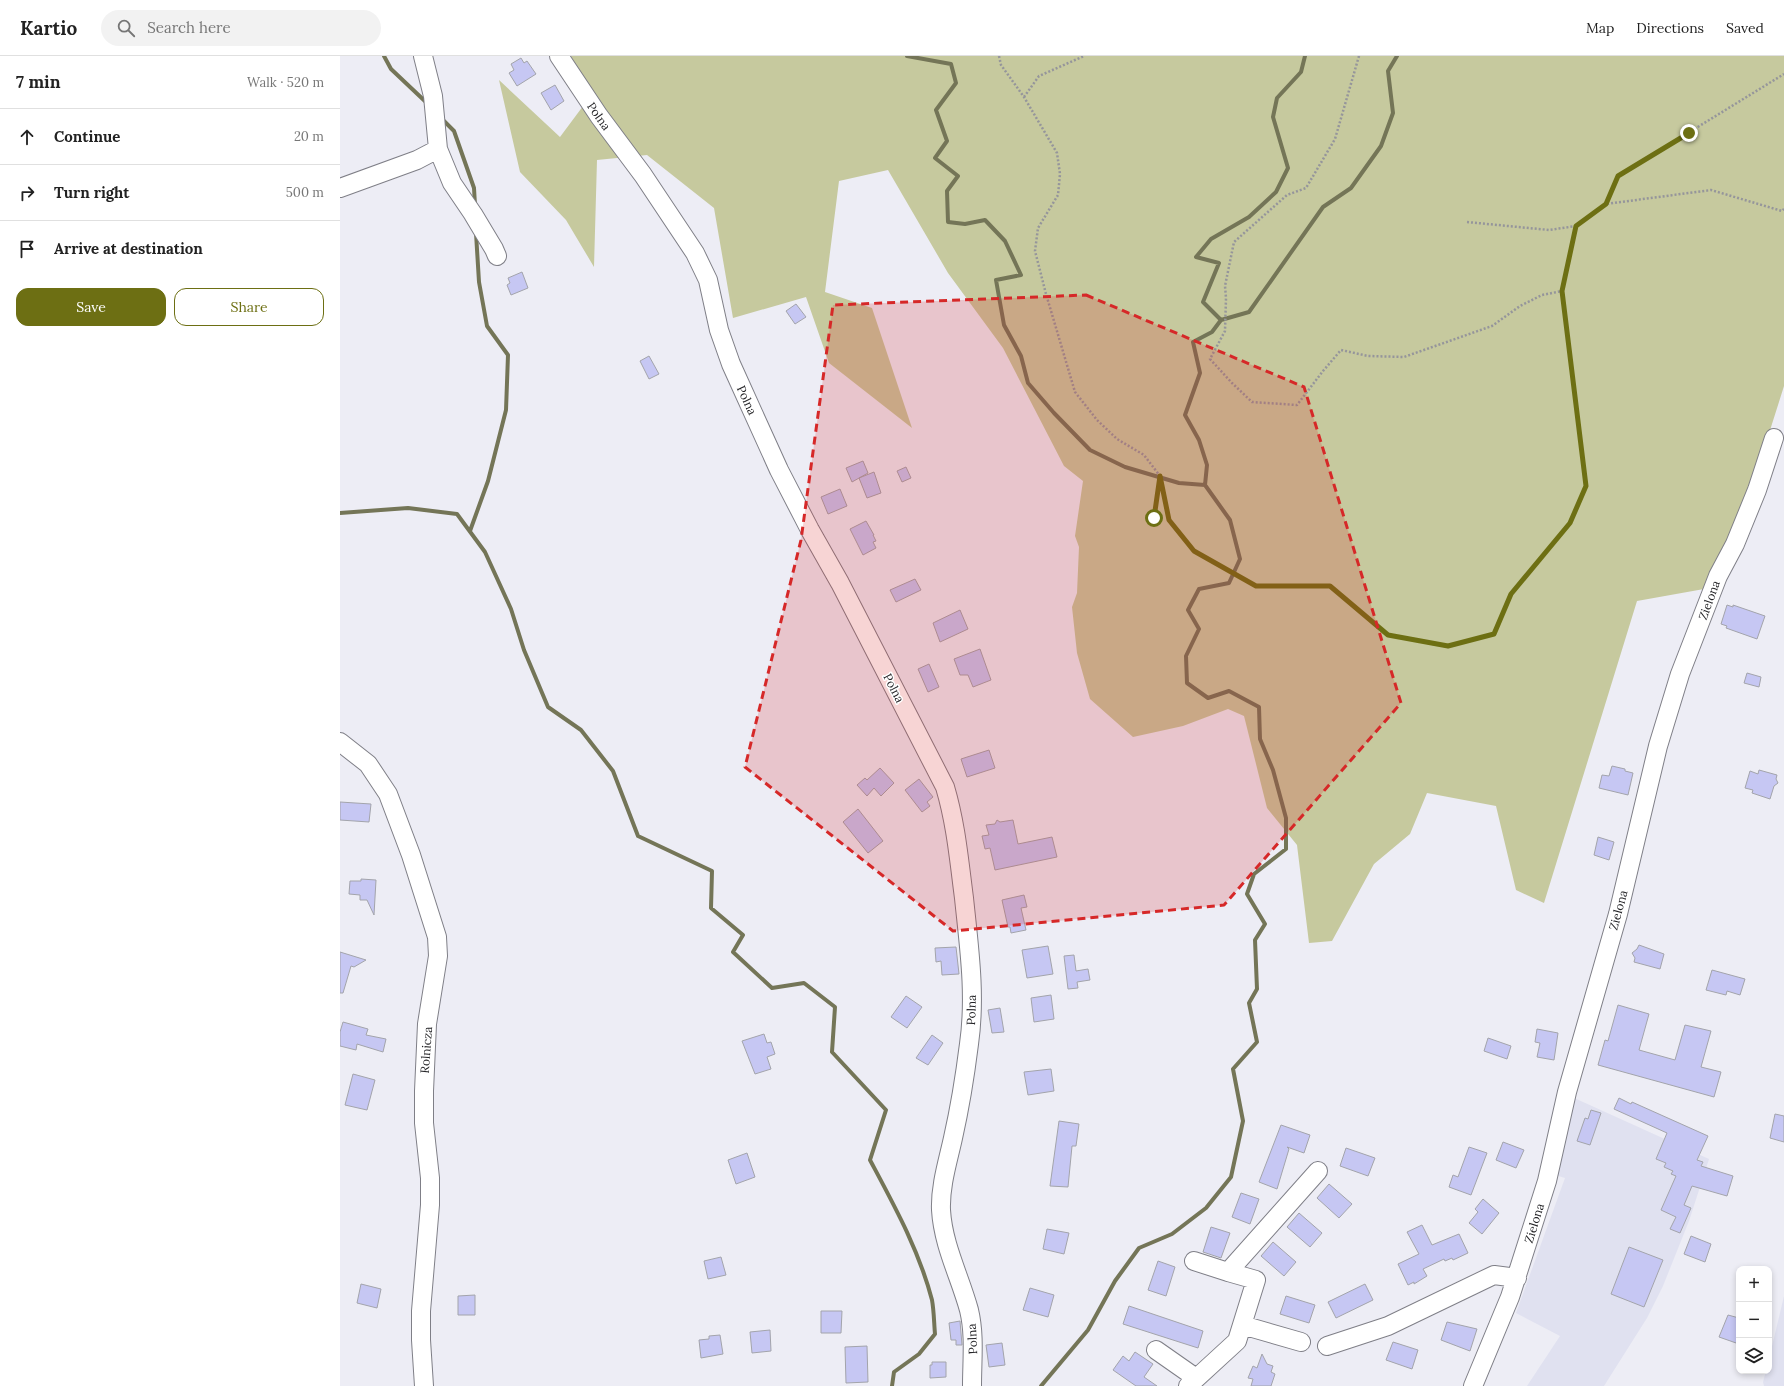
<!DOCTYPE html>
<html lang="en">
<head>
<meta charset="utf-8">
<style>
  :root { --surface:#fff; --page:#f2f2f2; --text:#222; --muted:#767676; --line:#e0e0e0; --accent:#6d6f13 }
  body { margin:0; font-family:Lora,serif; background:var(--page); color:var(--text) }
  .controls { position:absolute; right:12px; bottom:12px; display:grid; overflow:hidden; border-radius:8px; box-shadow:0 2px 6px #0003 }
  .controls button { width:36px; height:36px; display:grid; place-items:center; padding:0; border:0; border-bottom:1px solid var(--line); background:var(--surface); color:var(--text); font:20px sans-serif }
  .stop { position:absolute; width:12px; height:12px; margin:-9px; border:3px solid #6d6f13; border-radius:50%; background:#fff }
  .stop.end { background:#6d6f13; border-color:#fff; box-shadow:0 1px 4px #0008 }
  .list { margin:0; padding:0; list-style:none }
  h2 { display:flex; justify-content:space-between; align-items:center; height:52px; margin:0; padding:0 16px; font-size:17px }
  h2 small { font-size:13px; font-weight:400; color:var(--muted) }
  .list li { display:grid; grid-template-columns:26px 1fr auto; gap:12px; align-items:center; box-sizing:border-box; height:56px; padding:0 16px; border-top:1px solid var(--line) }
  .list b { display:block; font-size:15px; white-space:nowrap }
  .list em { font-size:13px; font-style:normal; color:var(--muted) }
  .actions { display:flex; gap:8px; padding:12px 16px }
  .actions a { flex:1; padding:9px 0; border:1px solid var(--accent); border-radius:12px; text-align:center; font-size:14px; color:var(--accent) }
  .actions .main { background:var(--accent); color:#fff }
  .icon { flex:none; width:22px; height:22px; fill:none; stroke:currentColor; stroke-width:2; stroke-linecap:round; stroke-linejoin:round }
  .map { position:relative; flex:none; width:1444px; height:1330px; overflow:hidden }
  header { display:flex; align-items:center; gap:24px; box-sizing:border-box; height:56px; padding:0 20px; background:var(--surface); border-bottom:1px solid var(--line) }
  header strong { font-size:19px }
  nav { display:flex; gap:22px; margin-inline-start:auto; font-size:14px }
  .search { width:280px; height:36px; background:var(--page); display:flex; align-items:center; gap:10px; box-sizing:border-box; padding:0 14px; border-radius:22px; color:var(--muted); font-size:15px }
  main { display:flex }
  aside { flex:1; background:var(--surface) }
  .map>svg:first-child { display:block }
</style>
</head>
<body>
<header>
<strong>Kartio</strong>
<div class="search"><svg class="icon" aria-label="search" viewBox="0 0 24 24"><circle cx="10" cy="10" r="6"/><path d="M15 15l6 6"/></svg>Search here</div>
<nav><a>Map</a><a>Directions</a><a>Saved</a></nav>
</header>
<main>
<aside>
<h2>7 min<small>Walk · 520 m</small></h2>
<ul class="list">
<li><svg class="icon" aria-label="ahead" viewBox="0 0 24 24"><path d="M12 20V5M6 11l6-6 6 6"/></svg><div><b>Continue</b></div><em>20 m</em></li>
<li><svg class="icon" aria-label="right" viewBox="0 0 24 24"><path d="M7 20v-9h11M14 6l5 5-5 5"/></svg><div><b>Turn right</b></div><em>500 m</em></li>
<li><svg class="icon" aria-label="arrive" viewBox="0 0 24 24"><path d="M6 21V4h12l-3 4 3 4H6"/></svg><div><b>Arrive at destination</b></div></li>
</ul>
<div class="actions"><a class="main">Save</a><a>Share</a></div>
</aside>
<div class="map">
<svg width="1444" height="1330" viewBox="0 0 1444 1330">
  <rect width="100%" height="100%" fill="#ededf5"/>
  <path fill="#e0e1f0" d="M 1232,1041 L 1369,1103 L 1349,1165 L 1323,1230 L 1307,1262 L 1264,1330 L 1187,1330 L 1220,1280 L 1176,1257 L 1225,1122 L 1215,1119 Z
    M 1444,1240 L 1444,1330 L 1424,1330 L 1423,1326 L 1426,1315 L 1429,1315 L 1429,1303 Z"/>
  <path fill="#c6c99e" d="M 231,0 L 1444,0 L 1444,330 L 1412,431 L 1364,533 L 1297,545 L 1204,847 L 1176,834 L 1156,750 L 1087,737 L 1070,778 L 1034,808 L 992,885 L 969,887 L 957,789 L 927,752 L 904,660 L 888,653 L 843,670 L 793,681 L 750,643 L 737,597 L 732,551 L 737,537 L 739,491 L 735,480 L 743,425 L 724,410 L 663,292 L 608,217 L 548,114 L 499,125 L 485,236 L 532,252 L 572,372 L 489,307 L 466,241 L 393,262 L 374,152 L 307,99 L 257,104 L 254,211 L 226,164 L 180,116 L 159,24 L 220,81 L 252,38 Z"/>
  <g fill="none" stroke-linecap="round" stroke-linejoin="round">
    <path stroke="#747557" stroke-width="4" d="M 44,0 L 51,13 L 88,48
      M 567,0 L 611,8 L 616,27 L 596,54 L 607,85 L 595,102 L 618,120 L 607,135 L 608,166 L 625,168 L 645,164 L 665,185 L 681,219 L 656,224 L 664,269 L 681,300 L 688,327 L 714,357 L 750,394 L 785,411 L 839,427 L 865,429 L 890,464 L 900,503 L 889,527 L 859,533 L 848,554 L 859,573 L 846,600 L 847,627 L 868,642 L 889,635 L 919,651 L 920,683 L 933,714 L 946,762 L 946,793 L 914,818 L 907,838 L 925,868 L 915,884 L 917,933 L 909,947 L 917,986 L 893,1013 L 903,1065 L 891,1121 L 866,1152 L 832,1178 L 799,1192 L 775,1225 L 748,1274 L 701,1330
      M 101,62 L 114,75 L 134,132 L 135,149
      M 881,264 L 909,256 L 983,151 L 1011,132 L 1041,90 L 1053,57 L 1048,15 L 1057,0
      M 865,429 L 867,409 L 859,384 L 845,359 L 860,317 L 853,286 L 872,276 L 881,264 L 863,246 L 879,207 L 856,201 L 871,183 L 909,161 L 936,136 L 948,112 L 933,61 L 937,42 L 961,16 L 965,0
      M 0,457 L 68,452 L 117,458 L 145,496 L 171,553 L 184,594 L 208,651 L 241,674 L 273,715 L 298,780 L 372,815 L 371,852 L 403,879 L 393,896 L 432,932 L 464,927 L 495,951 L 492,996 L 546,1054 L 530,1104 C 554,1149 579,1194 592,1244 C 594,1255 594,1267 595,1278 L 579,1298 L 554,1316 L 552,1330
      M 130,475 L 148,425 L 166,354 L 168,299 L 147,270 L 139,226 L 136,177"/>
  </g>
  <path fill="#c6c7f3" stroke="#a3a4ab" d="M 181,2 L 184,7 L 187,5 L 196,18 L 177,30 L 169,17 L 174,14 L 171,8 Z
    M 215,29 L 224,45 L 211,54 L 201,37 Z
    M 182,216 L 188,232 L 171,239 L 167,229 L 170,227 L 168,222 Z
    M 456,248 L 466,261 L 455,268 L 446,255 Z
    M 309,300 L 319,318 L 309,323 L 300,305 Z
    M 523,405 L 528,417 L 512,426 L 506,412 Z
    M 566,411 L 571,422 L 562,426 L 557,415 Z
    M 534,416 L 541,437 L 527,442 L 519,422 Z
    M 500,433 L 507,450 L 488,458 L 481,441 Z
    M 526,465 L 534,479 L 533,479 L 536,485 L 533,486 L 536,492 L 523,499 L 510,473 Z
    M 575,523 L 581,534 L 556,546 L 550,534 Z
    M 1387,549 L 1393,551 L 1393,549 L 1425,560 L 1417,583 L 1386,572 L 1387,570 L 1381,568 Z
    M 620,554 L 628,573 L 600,586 L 593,567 Z
    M 640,593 L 651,624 L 633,631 L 628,619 L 620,619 L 614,603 Z
    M 589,608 L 599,631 L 588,636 L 578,613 Z
    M 1407,617 L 1421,621 L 1419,631 L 1404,627 Z
    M 649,694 L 655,712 L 627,721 L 621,703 Z
    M 1272,710 L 1285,713 L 1285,715 L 1293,717 L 1288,739 L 1259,732 L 1262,719 L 1269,720 Z
    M 540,712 L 554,727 L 541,740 L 534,732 L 527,740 L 517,729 L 525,722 L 527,724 Z
    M 1419,714 L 1437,719 L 1436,723 L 1438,727 L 1434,730 L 1430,743 L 1412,737 L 1413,734 L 1405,732 L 1410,715 L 1418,718 Z
    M 579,723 L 593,741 L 587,746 L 590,750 L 582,756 L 565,734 Z
    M 0,746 L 31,748 L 29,766 L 0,764 Z
    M 518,753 L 543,785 L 528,797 L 503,766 Z
    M 657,764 L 660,766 L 673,764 L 678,788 L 712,781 L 717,801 L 655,814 L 650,792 L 645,793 L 642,780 L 649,779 L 646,769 L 655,768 Z
    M 1258,781 L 1274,786 L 1269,804 L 1254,799 Z
    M 21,823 L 36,824 L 34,859 L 27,844 L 20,844 L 20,839 L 9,838 L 10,825 L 21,825 Z
    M 684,839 L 687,851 L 681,852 L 686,874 L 671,877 L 670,871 L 668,871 L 662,844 Z
    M 1299,889 L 1324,898 L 1320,913 L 1294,906 L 1295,902 L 1292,897 L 1297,893 Z
    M 708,890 L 713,918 L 687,922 L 682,894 Z
    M 616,891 L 619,918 L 602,919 L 601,905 L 596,906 L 595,892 Z
    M 0,896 L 26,904 L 14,911 L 11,910 L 3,937 L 0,937 Z
    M 734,899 L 736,915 L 748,913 L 750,924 L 737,926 L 738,932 L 728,933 L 724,900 Z
    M 1372,914 L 1405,923 L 1400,939 L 1387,935 L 1386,939 L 1366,934 Z
    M 711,939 L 714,963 L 694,966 L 691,942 Z
    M 566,940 L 582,951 L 567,972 L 551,961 Z
    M 1278,949 L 1309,958 L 1299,994 L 1335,1004 L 1345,969 L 1371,975 L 1361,1011 L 1381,1016 L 1374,1041 L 1258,1009 L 1265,984 L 1268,985 Z
    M 660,952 L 664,976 L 652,977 L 648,954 Z
    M 3,966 L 28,973 L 26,979 L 46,983 L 43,996 L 17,988 L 16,994 L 0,990 L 0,976 Z
    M 1197,973 L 1218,977 L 1214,1004 L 1197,1001 L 1200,987 L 1195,986 Z
    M 424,978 L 427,987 L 431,986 L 435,998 L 427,1001 L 431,1013 L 415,1018 L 402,985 Z
    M 592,979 L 603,987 L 588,1009 L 576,1002 Z
    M 1148,982 L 1171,990 L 1167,1003 L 1144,995 Z
    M 711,1013 L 714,1035 L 688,1039 L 684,1016 Z
    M 13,1018 L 35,1024 L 27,1054 L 5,1049 Z
    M 1279,1042 L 1291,1048 L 1292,1046 L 1368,1080 L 1357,1104 L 1363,1106 L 1361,1110 L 1393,1120 L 1387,1140 L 1352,1130 L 1344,1149 L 1351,1152 L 1340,1177 L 1330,1173 L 1336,1161 L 1321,1154 L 1336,1120 L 1331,1118 L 1333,1115 L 1324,1111 L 1326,1107 L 1316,1103 L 1327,1077 L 1274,1053 Z
    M 1251,1054 L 1261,1057 L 1250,1089 L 1237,1085 L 1245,1062 L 1248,1063 Z
    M 1435,1058 L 1444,1060 L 1444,1086 L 1430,1082 Z
    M 719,1065 L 739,1068 L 736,1090 L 732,1090 L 728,1131 L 710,1130 Z
    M 941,1069 L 970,1079 L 964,1097 L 947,1091 L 949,1093 L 937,1133 L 919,1126 Z
    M 1163,1086 L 1184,1094 L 1176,1112 L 1156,1104 Z
    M 1129,1091 L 1147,1097 L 1131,1139 L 1109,1131 L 1113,1119 L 1118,1121 Z
    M 1006,1092 L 1035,1102 L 1028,1120 L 1000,1110 Z
    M 407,1097 L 415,1121 L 396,1128 L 388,1104 Z
    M 989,1128 L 1012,1148 L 999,1162 L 977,1142 Z
    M 901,1137 L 919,1143 L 910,1168 L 892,1161 Z
    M 1143,1143 L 1159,1157 L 1142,1178 L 1129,1167 L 1138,1156 L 1135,1153 Z
    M 959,1157 L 982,1177 L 970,1191 L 947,1171 Z
    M 1082,1169 L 1092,1189 L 1119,1178 L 1128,1197 L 1113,1204 L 1112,1202 L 1105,1205 L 1104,1203 L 1083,1213 L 1087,1220 L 1074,1228 L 1074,1226 L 1068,1229 L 1058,1208 L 1079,1198 L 1067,1176 Z
    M 871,1171 L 890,1177 L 881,1202 L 863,1196 Z
    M 707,1173 L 729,1177 L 724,1198 L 703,1193 Z
    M 1351,1180 L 1371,1188 L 1365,1206 L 1344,1198 Z
    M 933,1186 L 956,1206 L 944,1220 L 921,1200 Z
    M 1289,1191 L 1323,1204 L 1304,1251 L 1271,1238 Z
    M 381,1201 L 386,1219 L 368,1223 L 364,1205 Z
    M 818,1205 L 835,1211 L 826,1240 L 808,1234 Z
    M 21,1228 L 41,1233 L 37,1252 L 17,1247 Z
    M 1025,1228 L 1033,1244 L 996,1262 L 988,1246 Z
    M 690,1232 L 714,1239 L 708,1261 L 683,1254 Z
    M 135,1239 L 135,1259 L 118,1259 L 118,1240 Z
    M 946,1240 L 975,1249 L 969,1267 L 940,1258 Z
    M 789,1250 L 863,1275 L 858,1292 L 783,1268 Z
    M 481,1255 L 502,1255 L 501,1277 L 481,1277 Z
    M 1388,1259 L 1399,1262 L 1399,1288 L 1379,1281 Z
    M 620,1265 L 622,1289 L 616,1289 L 616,1284 L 611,1284 L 609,1267 Z
    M 1107,1266 L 1137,1273 L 1130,1295 L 1101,1284 Z
    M 430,1274 L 431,1295 L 412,1297 L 410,1276 Z
    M 380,1279 L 383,1298 L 361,1302 L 359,1284 L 369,1283 L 369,1280 Z
    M 1053,1286 L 1078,1294 L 1072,1313 L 1046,1304 Z
    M 662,1287 L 665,1309 L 649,1311 L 646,1289 Z
    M 527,1290 L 528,1326 L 506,1327 L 505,1291 Z
    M 795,1296 L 813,1308 L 804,1321 L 817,1330 L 796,1330 L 773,1314 L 783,1300 L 789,1305 Z
    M 922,1298 L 927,1308 L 933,1310 L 931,1316 L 935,1318 L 931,1330 L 911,1330 L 913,1323 L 908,1322 L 913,1310 L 917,1312 Z
    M 592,1306 L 606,1306 L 606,1321 L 590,1322 L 590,1309 L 592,1309 Z"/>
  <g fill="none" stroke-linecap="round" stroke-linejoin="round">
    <g stroke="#7f7f87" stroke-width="20">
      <path id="minor" d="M 83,0 L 93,40 L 98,93 L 112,127 L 133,158 L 154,193 L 157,200
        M 219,0 L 259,60 L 303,119 L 355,197 L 368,224 L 379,274 L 391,308 L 439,414 L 470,474 L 500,527 L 605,731 C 616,768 619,804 624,842 C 629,891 636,939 629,988 C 625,1020 620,1051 613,1082 C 608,1105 600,1130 601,1154 C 603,1189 620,1221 629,1254 C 635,1279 632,1304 632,1330
        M 0,132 L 77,104 L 98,93
        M 0,686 L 28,708 L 48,738 L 71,799 L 97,881 L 98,900 L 87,968 L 84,1035 L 84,1067 L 90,1122 L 90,1149 L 81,1255 L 81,1284 L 84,1330
        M 854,1205 L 888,1216
        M 902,1269 L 961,1286
        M 987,1290 L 1048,1270 L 1154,1219 L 1177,1222
        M 816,1294 L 856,1322
        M 848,1330 L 897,1285 L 916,1224 L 888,1216 L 978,1115
        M 1133,1330 L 1170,1241 L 1207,1125 L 1227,1036 L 1278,858 L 1318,690 L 1340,618 L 1378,520 L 1395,488 L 1417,434 L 1434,382"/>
    </g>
    <path stroke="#95959b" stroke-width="2.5" stroke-dasharray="2 2" stroke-linecap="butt" d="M 659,0 L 661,9 L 684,41 L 717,97 L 720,118 L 718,139 L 698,172 L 695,195 L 706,238 L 735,336 L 757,364 L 777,383 L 804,399 L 820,420 L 829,464 L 854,495 L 916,530 L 990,530 L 1047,579 L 1108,591 L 1153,578 L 1171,538 L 1230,467 L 1246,430 L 1222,235 L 1236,170
      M 1019,0 L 995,83 L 966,132 L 947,139 L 894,186 L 885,230 L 886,242 L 885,275 L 870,303 L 892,327 L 912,346 L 957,349 L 983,315 L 1001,294 L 1028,300 L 1064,301 L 1152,270 L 1180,250 L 1202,239 L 1222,235
      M 684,41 L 699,20 L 744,0
      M 1266,148 L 1278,120 L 1444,18
      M 1127,166 L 1209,174 L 1236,170 L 1266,148 L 1371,134 L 1442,155 L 1444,153
      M 814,462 L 820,422"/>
    <use href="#minor" stroke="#fff" stroke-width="18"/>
  </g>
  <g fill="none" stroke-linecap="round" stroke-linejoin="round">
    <path stroke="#6d6f13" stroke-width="5" d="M 814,462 L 820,420 L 829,464 L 854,495 L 916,530 L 990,530 L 1048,579 L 1108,590 L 1154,578 L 1171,538 L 1230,467 L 1246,430 L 1222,235 L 1236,170 L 1266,148 L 1278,120 L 1349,77"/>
  </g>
  <path fill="#d62828" fill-opacity="0.2" stroke="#d62828" stroke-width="3" stroke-dasharray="8 5" stroke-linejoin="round" d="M 746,239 L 964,331 L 1061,647 L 884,849 L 613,875 L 405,711 L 461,484 L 493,249 Z"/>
  <g text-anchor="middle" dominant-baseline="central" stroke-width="3" stroke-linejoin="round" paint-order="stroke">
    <g font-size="12" fill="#242427" stroke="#fff">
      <text transform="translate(259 60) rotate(55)">Polna</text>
      <text transform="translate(407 344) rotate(65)">Polna</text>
      <text transform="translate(1369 544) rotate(-70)">Zielona</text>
      <text transform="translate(554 632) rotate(63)">Polna</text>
      <text transform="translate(1278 854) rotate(-75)">Zielona</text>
      <text transform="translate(631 954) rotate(-88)">Polna</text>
      <text transform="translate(86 994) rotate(-86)">Rolnicza</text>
      <text transform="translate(1194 1167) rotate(-73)">Zielona</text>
      <text transform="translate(632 1283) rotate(-93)">Polna</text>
    </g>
  </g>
</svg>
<div class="controls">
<button>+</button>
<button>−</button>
<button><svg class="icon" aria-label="layers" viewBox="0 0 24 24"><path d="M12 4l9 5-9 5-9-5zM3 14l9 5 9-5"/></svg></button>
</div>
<div class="stop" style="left:814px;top:462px"></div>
<div class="stop end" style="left:1349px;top:77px"></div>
</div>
</main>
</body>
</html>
